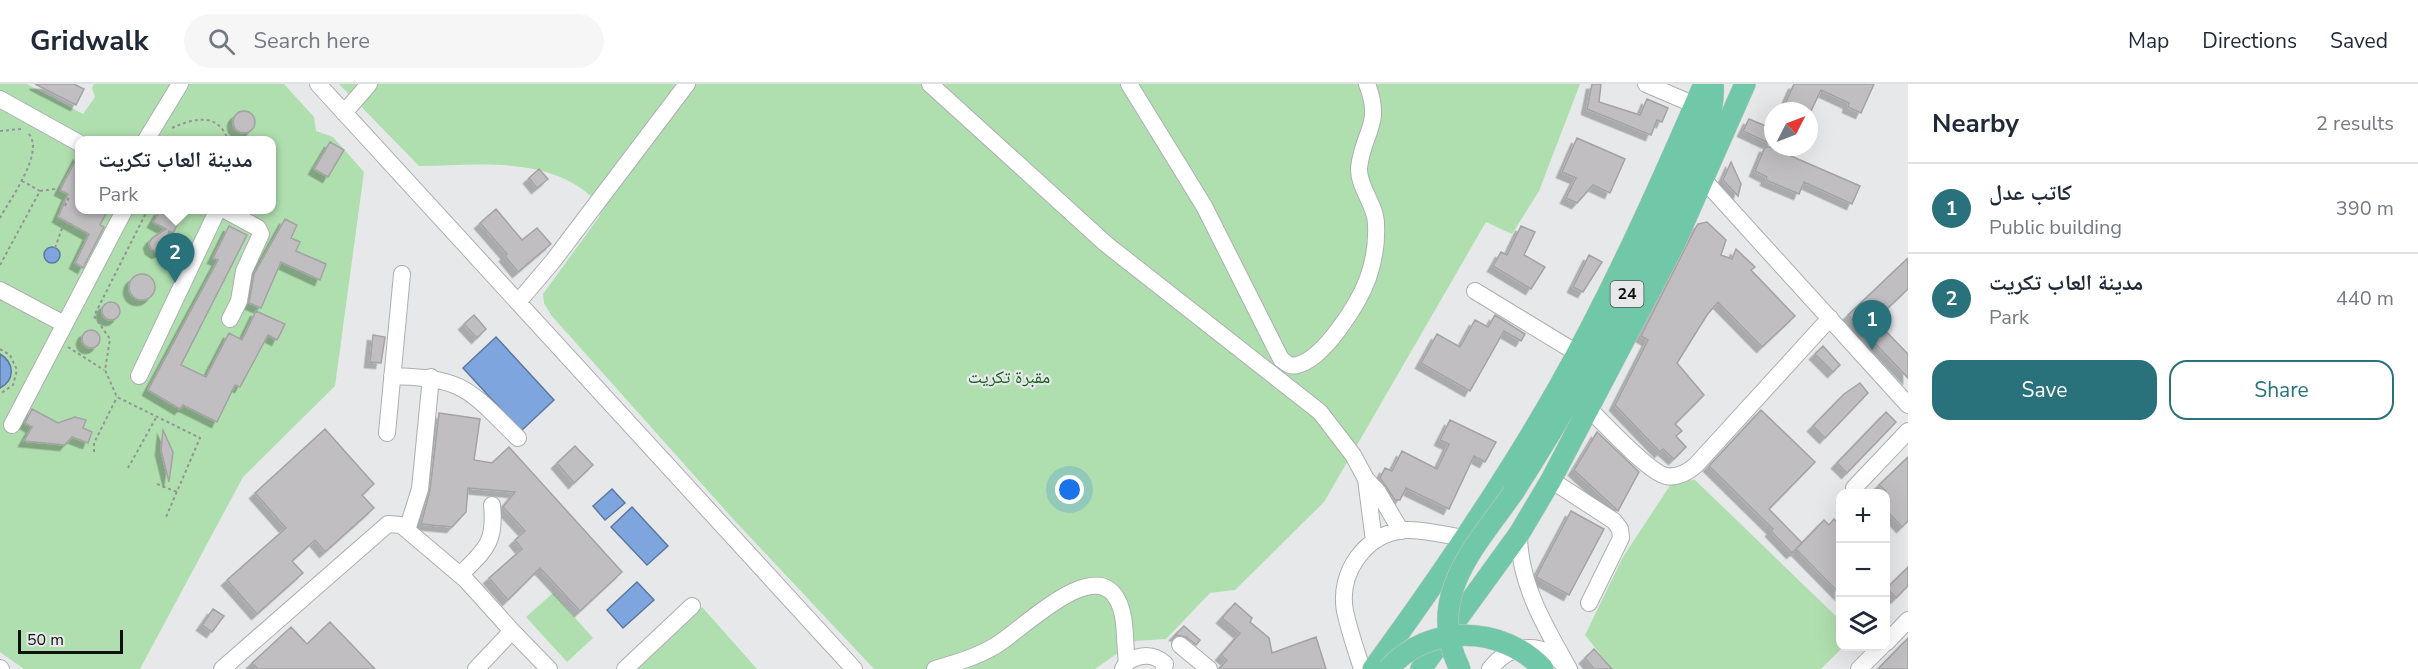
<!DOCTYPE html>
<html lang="en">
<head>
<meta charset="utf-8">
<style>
  :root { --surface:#fff; --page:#f6f6f7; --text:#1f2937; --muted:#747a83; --line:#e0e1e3; --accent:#29727b }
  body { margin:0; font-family:"Nunito Sans","Noto Naskh Arabic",sans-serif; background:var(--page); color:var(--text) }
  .controls { position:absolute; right:18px; bottom:18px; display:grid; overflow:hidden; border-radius:12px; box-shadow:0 6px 24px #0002 }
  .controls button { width:54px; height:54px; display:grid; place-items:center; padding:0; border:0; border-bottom:2px solid var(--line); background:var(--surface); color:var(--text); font:30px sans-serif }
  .compass { position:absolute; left:1764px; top:18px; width:54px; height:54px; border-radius:50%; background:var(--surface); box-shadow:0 6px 24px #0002; rotate:48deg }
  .scale { position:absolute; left:18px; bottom:15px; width:105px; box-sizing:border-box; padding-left:6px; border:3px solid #0f1010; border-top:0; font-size:16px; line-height:21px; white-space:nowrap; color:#0f1010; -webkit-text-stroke:4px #e6e8ea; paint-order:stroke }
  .you { position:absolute; left:1070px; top:406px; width:21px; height:21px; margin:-15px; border:4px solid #fff; border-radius:50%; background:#1a73e8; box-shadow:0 0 0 9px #1a73e833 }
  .badge { display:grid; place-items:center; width:39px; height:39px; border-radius:50%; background:var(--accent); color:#fff; font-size:20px; font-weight:700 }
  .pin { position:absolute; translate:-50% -50px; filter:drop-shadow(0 2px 3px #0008) }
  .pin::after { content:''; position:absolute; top:32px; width:21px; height:18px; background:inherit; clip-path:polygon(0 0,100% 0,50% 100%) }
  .popup { position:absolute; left:75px; top:52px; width:201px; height:78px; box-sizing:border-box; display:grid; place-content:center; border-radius:12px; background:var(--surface); filter:drop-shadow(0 2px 4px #0005); font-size:20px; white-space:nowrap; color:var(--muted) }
  .popup b { font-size:22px; color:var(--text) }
  .popup::after { content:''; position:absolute; left:50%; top:100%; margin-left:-12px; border:12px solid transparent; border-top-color:var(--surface) }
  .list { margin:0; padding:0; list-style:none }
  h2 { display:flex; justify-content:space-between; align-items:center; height:78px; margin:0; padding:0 24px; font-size:26px }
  h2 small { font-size:20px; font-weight:400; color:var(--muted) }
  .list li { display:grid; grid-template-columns:39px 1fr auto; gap:18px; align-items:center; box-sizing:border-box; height:90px; padding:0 24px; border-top:2px solid var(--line) }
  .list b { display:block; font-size:22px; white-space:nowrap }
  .list p { margin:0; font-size:20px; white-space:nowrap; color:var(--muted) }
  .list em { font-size:20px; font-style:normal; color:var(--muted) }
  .actions { display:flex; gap:12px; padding:18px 24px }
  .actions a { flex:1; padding:14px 0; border:2px solid var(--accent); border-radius:18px; text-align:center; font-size:21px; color:var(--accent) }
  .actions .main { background:var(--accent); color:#fff }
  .icon { flex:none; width:33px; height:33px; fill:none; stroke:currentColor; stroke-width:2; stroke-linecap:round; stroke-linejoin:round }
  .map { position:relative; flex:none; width:1908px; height:585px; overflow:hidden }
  header { display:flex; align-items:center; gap:36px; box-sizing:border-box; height:84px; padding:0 30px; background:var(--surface); border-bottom:2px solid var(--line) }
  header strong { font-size:28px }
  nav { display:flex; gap:33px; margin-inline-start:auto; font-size:21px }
  .search { width:420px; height:54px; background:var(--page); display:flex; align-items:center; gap:15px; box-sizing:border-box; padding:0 21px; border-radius:33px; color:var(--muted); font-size:22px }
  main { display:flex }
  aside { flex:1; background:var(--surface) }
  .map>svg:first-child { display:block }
</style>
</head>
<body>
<header>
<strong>Gridwalk</strong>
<div class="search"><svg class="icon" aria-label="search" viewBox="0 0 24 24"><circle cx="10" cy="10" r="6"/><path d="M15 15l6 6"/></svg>Search here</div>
<nav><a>Map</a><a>Directions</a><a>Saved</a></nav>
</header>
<main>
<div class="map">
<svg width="1908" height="585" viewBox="0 0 1908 585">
  <defs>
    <filter id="shadow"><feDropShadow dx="-5.5" dy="5.5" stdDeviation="0" flood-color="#0004"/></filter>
  </defs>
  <rect width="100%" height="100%" fill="#e6e8ea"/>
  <path fill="#b0dfaf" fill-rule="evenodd" d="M 0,0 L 27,0 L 83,30 L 95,13 L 92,4 L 94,0 L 284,0 L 314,33 L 316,47 L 333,53 L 364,88 L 335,302 L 243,393 L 140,585 L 24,585 L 0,568 ZM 79,56 L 271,56 L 271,125 L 79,125 Z
    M 339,0 L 1580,0 L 1539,107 L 1512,150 L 1486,138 L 1324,418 L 1235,506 L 1210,509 L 1166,555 L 1135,557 L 1095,585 L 874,585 L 734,436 L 551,231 L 544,219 L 543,210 L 599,133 L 602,124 C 559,70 481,81 419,82 Z
    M 1695,396 L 1840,536 L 1840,562 L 1843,563 L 1821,585 L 1612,585 L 1585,551 L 1623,473 L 1673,397 Z
    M 553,509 L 593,554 L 567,578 L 526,533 Z
    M 702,523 L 757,585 L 632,585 Z"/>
  <path fill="#7ea5de" stroke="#5d78a0" stroke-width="1.5" d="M44 171a8 8 0 1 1 16 0a8 8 0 1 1-16 0Z
    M 496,253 L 554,316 L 521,347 L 463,284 Z
    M 0,270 C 15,279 15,296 0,304 Z
    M 612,405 L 625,419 L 605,436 L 593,422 Z
    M 632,423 L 668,462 L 647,481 L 611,443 Z
    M 637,498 L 654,516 L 623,544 L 607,526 Z"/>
  <path fill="#c0bec0" stroke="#a5a2a4" stroke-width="1.5" filter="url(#shadow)" d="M 35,0 L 74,0 L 84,5 L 76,21 Z
    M 1592,0 L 1601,0 L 1599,18 L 1640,31 L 1647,15 L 1668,24 L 1662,38 L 1657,36 L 1651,51 L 1587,25 Z
    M 1794,0 L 1874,0 L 1861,29 L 1848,23 L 1849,19 L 1821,6 L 1811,27 L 1782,27 Z
    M233 38a11 11 0 1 1 22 0a11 11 0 1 1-22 0Z
    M 1749,35 L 1773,45 L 1773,61 L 1743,47 Z
    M 1577,54 L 1625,75 L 1610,109 L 1593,101 L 1577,119 L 1566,114 L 1576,94 L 1562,88 Z
    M 330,58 L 344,66 L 328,93 L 314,85 Z
    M 1765,63 L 1795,63 L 1791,72 L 1860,102 L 1852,120 L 1804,98 L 1799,110 L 1766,96 L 1767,93 L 1755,87 Z
    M 79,70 L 79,126 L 108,126 L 100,141 L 104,143 L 83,184 L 75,179 L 89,150 L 58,133 L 68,110 L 60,106 Z
    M 1731,78 L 1741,100 L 1738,112 L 1723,96 Z
    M 539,85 L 548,95 L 537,104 L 529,94 Z
    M 496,125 L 522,156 L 537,144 L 551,160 L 518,188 L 505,172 L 507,170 L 480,139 Z
    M 160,126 L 185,126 L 173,149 L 169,147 L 165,166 L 157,169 L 151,165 L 149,159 L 152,154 L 166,145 L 153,138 Z
    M 285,135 L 297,141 L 291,154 L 300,158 L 296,167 L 326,180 L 320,196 L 281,178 L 261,224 L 249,219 L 254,190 Z
    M 1707,138 L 1726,156 L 1721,171 L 1732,175 L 1736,165 L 1755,183 L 1751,186 L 1795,232 L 1762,263 L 1718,218 L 1707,231 L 1677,279 L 1704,311 L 1675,340 L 1682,347 L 1676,352 L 1686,363 L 1674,375 L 1663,365 L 1660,368 L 1615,321 L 1648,256 L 1641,252 L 1696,143 L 1698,140 Z
    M 229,142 L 247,151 L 181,281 L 206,293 L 229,249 L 242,256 L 256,227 L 285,240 L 277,256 L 268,251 L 240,303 L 235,301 L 217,338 L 183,321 L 180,325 L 148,306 L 218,176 L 213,174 Z
    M 1521,142 L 1535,148 L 1524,171 L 1545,183 L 1531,205 L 1493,182 L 1501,168 L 1507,171 Z
    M 1589,171 L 1602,178 L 1583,208 L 1573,203 Z
    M 1908,174 L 1908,205 L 1875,236 L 1908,270 L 1908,294 L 1848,231 Z
    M129 203a13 13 0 1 1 26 0a13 13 0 1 1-26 0Z
    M102 227a9 9 0 1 1 18 0a9 9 0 1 1-18 0Z
    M 474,231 L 486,245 L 477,254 L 464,240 Z
    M 1495,231 L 1525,250 L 1521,257 L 1504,247 L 1470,307 L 1421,279 L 1437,250 L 1460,263 L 1475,236 L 1488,243 Z
    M82 255a9 9 0 1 1 18 0a9 9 0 1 1-18 0Z
    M 373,251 L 385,253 L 381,279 L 370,278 Z
    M 1823,262 L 1840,281 L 1833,288 L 1815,270 Z
    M 1860,299 L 1868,309 L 1825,354 L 1813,342 L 1844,310 Z
    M 32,325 L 58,339 L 75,333 L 86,336 L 83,344 L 92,348 L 88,359 L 72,353 L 65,361 L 24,357 L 32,343 L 25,339 Z
    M 1761,326 L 1815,378 L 1769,425 L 1802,459 L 1792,469 L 1771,447 L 1773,445 L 1709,382 Z
    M 1886,328 L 1896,338 L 1847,389 L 1837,379 Z
    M 439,329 L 480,335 L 474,376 L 492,379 L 509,363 L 622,488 L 580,527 L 540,484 L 508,516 L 489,494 L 522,465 L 515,456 L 525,447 L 503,423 L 515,408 L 468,404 L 466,428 L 452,443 L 421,440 L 430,406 Z
    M 1450,336 L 1496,358 L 1485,378 L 1474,372 L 1449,425 L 1406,404 L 1400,416 L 1395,416 L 1380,394 L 1385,384 L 1392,387 L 1402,367 L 1437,385 L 1449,360 L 1440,356 Z
    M 325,345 L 374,400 L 362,411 L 374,424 L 325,468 L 315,456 L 292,477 L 303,489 L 257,530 L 227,496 L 286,444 L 255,409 Z
    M 163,346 L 173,368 L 169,398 L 161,366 Z
    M 1597,348 L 1639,388 L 1618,427 L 1574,386 Z
    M 575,362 L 593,381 L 574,399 L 557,379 Z
    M 1908,373 L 1908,437 L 1902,443 L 1886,426 L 1886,407 L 1879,401 Z
    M 1571,427 L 1604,445 L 1569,511 L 1536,493 Z
    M 1834,435 L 1840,442 L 1840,510 L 1796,465 L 1824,436 L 1829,441 Z
    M 1908,483 L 1908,502 L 1896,514 L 1887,504 Z
    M 1235,519 L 1252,534 L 1250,538 L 1269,554 L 1272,569 L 1316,553 L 1326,585 L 1219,585 L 1227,576 L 1221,571 L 1240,549 L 1222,534 Z
    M 213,525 L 224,532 L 212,548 L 202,541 Z
    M 330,538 L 375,585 L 258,585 L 252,579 L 291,543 L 307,560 Z
    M 1184,542 L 1200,556 L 1196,561 L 1186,553 L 1175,551 Z
    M 1908,554 L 1908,585 L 1878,585 Z
    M 1594,565 L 1612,585 L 1594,585 L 1585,574 Z"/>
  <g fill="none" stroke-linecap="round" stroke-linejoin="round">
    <g stroke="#acafb0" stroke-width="18">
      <path id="minor" d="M 318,0 L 854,585
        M 930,0 L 1106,160 L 1320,328 L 1353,371 L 1366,395 L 1378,408 L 1401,447
        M 1129,0 L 1204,122 L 1281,275 C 1286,279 1290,283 1297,281 C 1324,275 1359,219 1368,194 C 1374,177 1377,159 1376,140 C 1376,121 1358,103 1359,84 C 1363,47 1383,41 1367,0
        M 1646,0 L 1695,21
        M 0,15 L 79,59
        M 344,29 L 369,0
        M 146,56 L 180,0
        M 1703,95 L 1908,321
        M 223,125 L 258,144 L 261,150 L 244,187 L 239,217 L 230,235
        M 0,206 L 64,240
        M 1475,207 L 1577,269
        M 519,217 L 553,177 L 687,0
        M 139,292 L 218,125
        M 392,292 C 465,294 468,305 518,354
        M 1588,324 C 1604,339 1648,388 1666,392 C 1678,394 1687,389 1696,381 L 1830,234
        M 12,341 L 125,125
        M 387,349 L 402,190
        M 1366,395 L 1374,457
        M 1551,396 L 1614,437 L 1620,445 L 1621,454 L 1589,519
        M 1854,404 L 1908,347
        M 407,446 L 420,405 L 431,293
        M 1519,450 C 1519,499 1545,543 1569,585
        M 460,491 C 485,466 496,459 492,421
        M 1886,559 L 1908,536
        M 1180,561 L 1209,585
        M 1127,578 C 1141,570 1153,569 1165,580 L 1164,585
        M 0,584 L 1,585
        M 222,585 L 388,440 L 401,441 L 466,496 L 512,547
        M 476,585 L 512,547 L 549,585
        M 625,585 L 692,522
        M 935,585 C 956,579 976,573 995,562 C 1022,546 1093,472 1117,515 C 1127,532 1124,559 1127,578 L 1123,585
        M 1362,585 C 1356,566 1349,546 1345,527 C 1338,489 1365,450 1404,446 C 1423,445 1445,451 1464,454
        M 1490,585 C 1509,560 1541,556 1563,580
        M 1859,585 L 1882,562"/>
    </g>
    <g stroke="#c5c6c6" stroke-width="22">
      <path id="major" d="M 1513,409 C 1577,310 1632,206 1681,99 C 1694,68 1716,35 1713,0
        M 1373,585 C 1438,496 1501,404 1556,308 C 1612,209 1659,104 1704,0
        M 1421,585 L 1519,450 L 1551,396 L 1674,161 L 1745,0"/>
    </g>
    <path stroke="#929495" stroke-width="2" stroke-dasharray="3 3" stroke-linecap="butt" d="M 172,44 C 194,34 218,28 228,56
      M 0,47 L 21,45
      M 40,107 L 62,104
      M 65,122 L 70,111
      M 148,125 L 94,232 L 110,255 L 105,286 L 117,313 L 200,354 L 166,433
      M 0,134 C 10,115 46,67 28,49
      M 55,164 L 65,136
      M 0,181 L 40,107 L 21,96
      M 68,263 L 104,286
      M 0,265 L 10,271 L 17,286 L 13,301 L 0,310
      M 94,368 L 94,359 L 117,313
      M 128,384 L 157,332
      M 157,400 L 177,408"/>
    <use href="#minor" stroke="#fff" stroke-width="16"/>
    <use href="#major" stroke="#71c8a9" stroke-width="21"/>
    <g stroke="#c5c6c6" stroke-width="22" stroke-linecap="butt">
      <path id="major-bridge" d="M 1388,585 C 1429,539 1502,541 1543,585
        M 1460,585 C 1424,514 1475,463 1513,409"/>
    </g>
    <use href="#major-bridge" stroke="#71c8a9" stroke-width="21"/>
  </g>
  <g text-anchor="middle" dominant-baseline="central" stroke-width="4.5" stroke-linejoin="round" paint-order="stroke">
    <rect fill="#e6e8ea" stroke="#505151" stroke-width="1.5" x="1610.5" y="197" width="33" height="26" rx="4.5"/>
    <g font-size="16" font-weight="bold" fill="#0f1010">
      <text x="1627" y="210">24</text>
    </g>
    <g font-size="18" fill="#18621e" stroke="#e6e8ea">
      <text x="1009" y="293">مقبرة تكريت</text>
    </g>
  </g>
</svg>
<div class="controls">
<button>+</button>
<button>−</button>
<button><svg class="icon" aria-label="layers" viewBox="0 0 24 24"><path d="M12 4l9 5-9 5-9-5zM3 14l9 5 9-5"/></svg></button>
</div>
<svg class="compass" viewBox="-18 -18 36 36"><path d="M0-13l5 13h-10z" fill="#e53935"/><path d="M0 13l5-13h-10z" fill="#747a83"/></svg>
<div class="scale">50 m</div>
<div class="you"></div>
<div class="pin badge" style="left:1872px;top:266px">1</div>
<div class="pin badge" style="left:175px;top:199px">2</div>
<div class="popup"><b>مدينة العاب تكريت</b>Park</div>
</div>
<aside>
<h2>Nearby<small>2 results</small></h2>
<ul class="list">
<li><span class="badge">1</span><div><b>كاتب عدل</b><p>Public building</p></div><em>390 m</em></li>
<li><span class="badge">2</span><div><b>مدينة العاب تكريت</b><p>Park</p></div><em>440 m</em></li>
</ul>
<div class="actions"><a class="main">Save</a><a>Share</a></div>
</aside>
</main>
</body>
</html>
